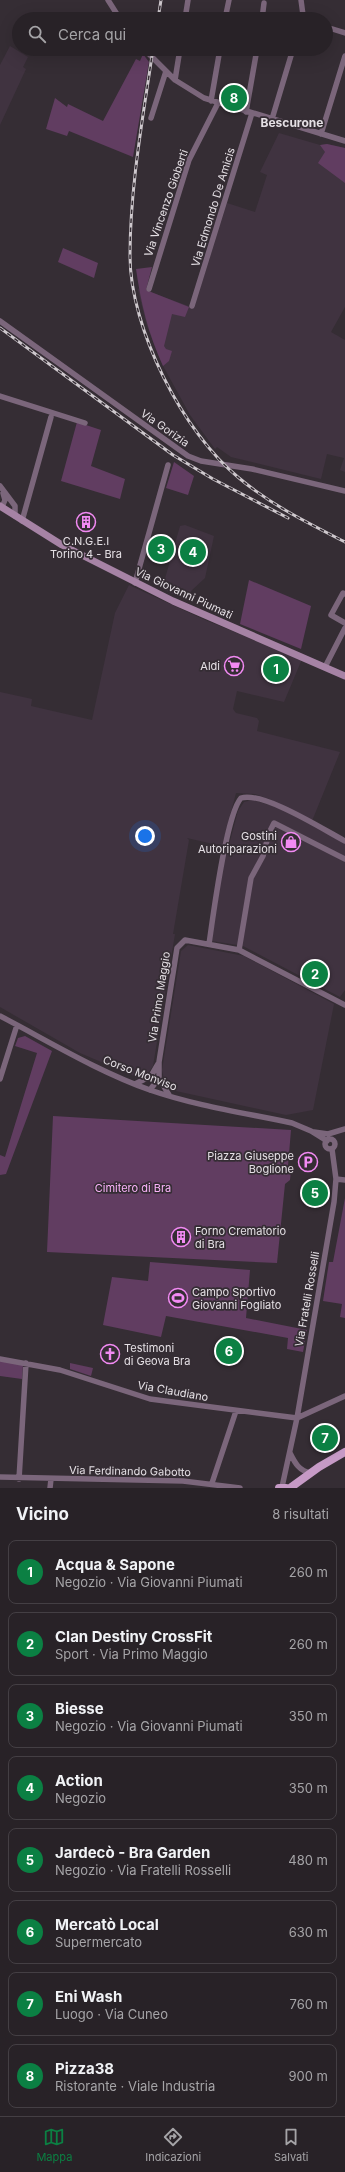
<!DOCTYPE html>
<html lang="it">
<head>
<meta charset="utf-8">
<style>
  :root { --surface:#282227; --page:#302a2f; --text:#f1f3f6; --muted:#a5a4a7; --line:#443f44; --accent:#0b8043 }
  body { margin:0; font-family:Inter,sans-serif; background:var(--page); color:var(--text) }
  .you { position:absolute; left:145px; top:836px; width:14px; height:14px; margin:-10px; border:3px solid #fff; border-radius:50%; background:#1a73e8; box-shadow:0 0 0 6px #1a73e833 }
  .badge { display:grid; place-items:center; width:26px; height:26px; border-radius:50%; background:var(--accent); color:#fff; font-size:13px; font-weight:700 }
  .pin { position:absolute; translate:-50% -50%; border:2px solid #fff; box-shadow:0 1px 4px #0006 }
  .list { margin:0; padding:0; list-style:none }
  h2 { display:flex; justify-content:space-between; align-items:center; height:52px; margin:0; padding:0 16px; font-size:17px }
  h2 small { font-size:13px; font-weight:400; color:var(--muted) }
  .list li { display:grid; grid-template-columns:26px 1fr auto; gap:12px; align-items:center; box-sizing:border-box; height:64px; margin:0 8px 8px; padding:0 8px; border:1px solid var(--line); border-radius:8px }
  .list b { display:block; font-size:15px; white-space:nowrap }
  .list p { margin:0; font-size:13px; white-space:nowrap; color:var(--muted) }
  .list em { font-size:13px; font-style:normal; color:var(--muted) }
  .icon { flex:none; width:22px; height:22px; fill:none; stroke:currentColor; stroke-width:2; stroke-linecap:round; stroke-linejoin:round }
  .map { position:relative; flex:none; width:345px; height:1488px; overflow:hidden }
  .search { position:absolute; background:var(--surface); box-shadow:0 4px 16px #0002; left:12px; right:12px; top:12px; height:44px; display:flex; align-items:center; gap:10px; box-sizing:border-box; padding:0 14px; border-radius:22px; color:var(--muted); font-size:15px }
  .sheet { height:628px; background:var(--surface) }
  nav { display:flex; justify-content:space-around; align-items:center; box-sizing:border-box; height:56px; border-top:1px solid var(--line); background:var(--surface); font-size:11px; color:var(--muted) }
  nav a { display:grid; justify-items:center; gap:2px }
  nav .on { color:var(--accent) }
  .map>svg:first-child { display:block }
</style>
</head>
<body>
<div class="map">
<svg width="345" height="1488" viewBox="0 0 345 1488">
  <rect width="100%" height="100%" fill="#352d34"/>
  <path fill="#403340" d="M 10,46 L 28,57 L 23,67 L 26,69 L 0,125 L 0,65 Z
    M 279,133 L 320,145 L 327,144 L 345,148 L 345,307 L 331,332 L 345,340 L 345,472 L 340,470 L 344,458 L 327,454 L 321,479 L 231,457 L 217,447 L 215,449 L 190,415 L 162,364 L 147,326 L 138,290 L 139,288 L 194,308 L 227,203 L 255,212 L 267,175 L 260,172 Z
    M 185,525 L 214,536 L 205,578 L 191,591 L 188,601 L 162,589 L 180,526 Z
    M 129,585 L 205,620 L 302,659 L 284,702 L 237,691 L 233,709 L 236,713 L 257,718 L 259,721 L 257,731 L 340,752 L 312,821 L 269,799 L 255,794 L 236,793 L 222,846 L 187,838 L 189,840 L 173,934 L 175,934 L 153,1066 L 149,1072 L 140,1076 L 134,1076 L 80,1053 L 0,1007 L 0,692 L 32,699 L 31,706 L 92,720 L 115,613 Z
    M 252,800 L 277,807 L 345,843 L 345,990 L 340,997 L 243,946 L 212,941 L 222,871 L 238,811 L 244,802 Z
    M 188,945 L 244,956 L 334,1004 L 313,1110 L 286,1115 L 176,1091 L 165,1083 L 162,1070 L 181,951 Z"/>
  <path fill="#613d61" d="M 143,54 L 149,62 L 133,157 L 69,131 L 67,136 L 46,129 L 55,98 L 67,107 L 68,104 L 103,121 L 136,59 L 140,61 Z
    M 327,144 L 345,148 L 345,183 L 318,163 L 325,152 L 320,145 Z
    M 63,248 L 98,263 L 94,278 L 58,262 Z
    M 152,267 L 146,290 L 189,307 L 185,317 L 172,314 L 164,346 L 166,349 L 172,351 L 169,361 L 163,366 C 148,333 141,304 136,269 Z
    M 77,422 L 101,430 L 91,466 L 125,479 L 120,499 L 61,481 Z
    M 174,462 L 194,476 L 188,495 L 166,488 Z
    M 249,580 L 311,606 L 301,649 L 240,624 Z
    M 25,1036 L 52,1051 L 6,1174 L 0,1175 L 0,1155 L 5,1157 L 37,1053 L 15,1046 L 18,1038 Z
    M 53,1116 L 291,1130 L 288,1166 L 291,1170 L 290,1180 L 285,1184 L 277,1263 L 47,1252 Z
    M 345,1198 L 345,1318 L 340,1317 L 342,1304 L 323,1301 L 329,1262 L 333,1262 Z
    M 150,1262 L 250,1270 L 246,1318 L 307,1330 L 307,1332 L 299,1333 L 299,1338 L 305,1341 L 303,1352 L 287,1349 L 288,1338 L 166,1316 L 161,1337 L 103,1325 L 112,1277 L 148,1281 Z
    M 0,1361 L 23,1365 L 22,1379 L 0,1376 Z
    M 70,1363 L 93,1368 L 91,1376 L 70,1369 Z"/>
  <g fill="none" stroke-linecap="round" stroke-linejoin="round">
    <path stroke="#7b667b" stroke-width="5.5" d="M 108,0 L 120,19
      M 301,0 L 303,15 L 305,19
      M 185,19 L 188,0
      M 225,19 L 229,0
      M 262,19 L 264,3
      M 326,27 L 345,33
      M 144,49 L 175,80 L 204,98 L 345,141
      M 175,80 L 180,49
      M 211,101 L 220,49
      M 246,112 L 257,49
      M 151,118 L 166,71
      M 272,119 L 293,49
      M 321,134 L 345,56
      M 149,289 L 189,160 L 218,103
      M 192,306 L 252,113
      M 0,321 L 188,456 L 201,461 L 252,469 L 345,491
      M 0,396 L 85,423
      M 0,486 L 15,506 L 15,516
      M 2,507 L 5,500 L 3,493
      M 22,521 L 51,417
      M 135,583 L 168,465
      M 345,594 L 343,593 L 331,615 L 345,623
      M 325,667 L 345,628
      M 209,944 C 213,917 226,815 241,798 C 263,791 324,830 345,841
      M 239,950 L 251,878 L 263,856 L 269,833 L 274,823 L 345,859
      M 0,1016 C 50,1042 97,1071 150,1090 C 196,1106 245,1113 292,1123 L 311,1131 L 327,1141
      M 0,1079 L 17,1025
      M 135,1084 L 151,1076 L 158,1064
      M 150,1090 L 159,1078
      M 169,1095 L 159,1078 L 159,1062 L 177,948 L 185,940 L 239,950 L 345,1005
      M 314,1132 L 328,1134 L 345,1129
      M325 1144a5 5 0 1 1 10 0a5 5 0 1 1-10 0Z
      M 336,1179 L 345,1180
      M 0,1359 L 60,1370 L 150,1399 L 297,1418 L 345,1396
      M 290,1453 C 295,1463 299,1471 311,1473
      M 0,1477 L 183,1481 L 240,1488
      M 19,1479 L 26,1363
      M 212,1483 L 236,1411
      M 282,1487 L 297,1418 L 334,1202 L 336,1179 L 332,1149
      M 50,1488 L 51,1479"/>
    <path stroke="#a683a5" stroke-width="7" d="M 0,506 L 62,545 L 173,601 L 345,676"/>
    <path stroke="#c69ac6" stroke-width="8" d="M 279,1488 L 286,1488
      M 290,1488 L 319,1467 L 345,1452"/>
    <g stroke="#cec8cd" stroke-width="3">
      <path id="rail" d="M 158,19 L 161,0
        M 153,49 C 143,117 130,187 130,256 C 130,328 183,433 239,478 C 271,505 308,523 345,542
        M 0,328 L 173,455 L 213,479 L 288,518"/>
    </g>
    <use href="#rail" stroke="#352d34" stroke-width="1.5" stroke-dasharray="4.5" stroke-linecap="butt"/>
  </g>
  <defs>
    <g id="building-ring" transform="scale(1)"><circle r="9.5" fill="#352d34" stroke="#f28af3" stroke-width="1.5"/><path d="M-4-6H4V6H1V3H-1V6H-4ZM-2.5-4.3h1.7v1.8h-1.7ZM.8-4.3h1.7v1.8H.8ZM-2.5-1h1.7V.8h-1.7ZM.8-1h1.7V.8H.8Z" fill="#f28af3"/></g>
    <g id="supermarket-ring" transform="scale(1)"><circle r="9.5" fill="#352d34" stroke="#f28af3" stroke-width="1.5"/><path d="M-6-5.5h2.5l.6 2H6L4.5 2H-2.5L-4.4-4H-6ZM-1.5 3.2a1.3 1.3 0 1 0 .1 0ZM3 3.2a1.3 1.3 0 1 0 .1 0Z" fill="#f28af3"/></g>
    <g id="shop-ring" transform="scale(1)"><circle r="9.5" fill="#352d34" stroke="#f28af3" stroke-width="1.5"/><path d="M-5-2.5h2.3a2.7 3.5 0 0 1 5.4 0H5L5.5 6h-11ZM-1.5-2.5h3a1.5 2.3 0 0 0-3 0Z" fill="#f28af3"/></g>
    <g id="parking-ring" transform="scale(1)"><circle r="9.5" fill="#352d34" stroke="#f28af3" stroke-width="1.5"/><path d="M-3.5-5.5H1a3.5 3.5 0 0 1 0 7H-1V5.5H-3.5ZM-1-3.4V-.6H.8a1.4 1.4 0 0 0 0-2.8Z" fill="#f28af3"/></g>
    <g id="stadium-ring" transform="scale(1)"><circle r="9.5" fill="#352d34" stroke="#f28af3" stroke-width="1.5"/><path d="M0-5a6.5 5 0 1 0 0 10a6.5 5 0 1 0 0-10ZM-3.5-1.8h7v3.6h-7Z" fill="#f28af3"/></g>
    <g id="church-ring" transform="scale(1)"><circle r="9.5" fill="#352d34" stroke="#f28af3" stroke-width="1.5"/><path d="M-1.2-6h2.4v3.5h3.3v2.4h-3.3V6h-2.4V-.1h-3.3v-2.4h3.3Z" fill="#f28af3"/></g>
  </defs>
  <g fill-rule="evenodd">
    <use href="#building-ring" x="86" y="522"/>
    <use href="#supermarket-ring" x="234" y="666"/>
    <use href="#shop-ring" x="291" y="842"/>
    <use href="#parking-ring" x="308" y="1162"/>
    <use href="#building-ring" x="181" y="1237"/>
    <use href="#stadium-ring" x="178" y="1298"/>
    <use href="#church-ring" x="110" y="1354"/>
  </g>
  <g text-anchor="middle" dominant-baseline="central" stroke-width="3.5" stroke-linejoin="round" paint-order="stroke">
    <g font-size="11" fill="#e5e0e5" stroke="#352d34">
      <text transform="translate(166 203) rotate(-71)">Via Vincenzo Gioberti</text>
      <text transform="translate(213 207) rotate(-73)">Via Edmondo De Amicis</text>
      <text transform="translate(165 428) rotate(35)">Via Gorizia</text>
      <text transform="translate(184 593) rotate(25)">Via Giovanni Piumati</text>
      <text transform="translate(159 997) rotate(-81)">Via Primo Maggio</text>
      <text transform="translate(140 1073) rotate(21)">Corso Monviso</text>
      <text transform="translate(307 1299) rotate(-80)">Via Fratelli Rosselli</text>
      <text transform="translate(173 1391) rotate(10)">Via Claudiano</text>
      <text transform="translate(130 1471) rotate(1)">Via Ferdinando Gabotto</text>
    </g>
    <g font-size="11" fill="#e5e0e5" stroke="#352d34" text-anchor="end">
      <text x="86" y="541" text-anchor="middle">C.N.G.E.I<tspan x="86" dy="13">Torino 4 - Bra</tspan></text>
      <text x="220" y="666">Aldi</text>
      <text x="277" y="836">Gostini<tspan x="277" dy="13">Autoriparazioni</tspan></text>
      <text x="294" y="1156">Piazza Giuseppe<tspan x="294" dy="13">Boglione</tspan></text>
      <text x="195" y="1231" text-anchor="start">Forno Crematorio<tspan x="195" dy="13">di Bra</tspan></text>
      <text x="192" y="1292" text-anchor="start">Campo Sportivo<tspan x="192" dy="13">Giovanni Fogliato</tspan></text>
      <text x="124" y="1348" text-anchor="start">Testimoni<tspan x="124" dy="13">di Geova Bra</tspan></text>
    </g>
    <g font-size="11" fill="#fbb3fb" stroke="#352d34">
      <text x="133" y="1188">Cimitero di Bra</text>
    </g>
    <g font-size="12" font-weight="bold" fill="#e5e0e5" stroke="#352d34">
      <text x="292" y="122">Bescurone</text>
    </g>
  </g>
</svg>
<div class="you"></div>
<div class="pin badge" style="left:276px;top:669px">1</div>
<div class="pin badge" style="left:315px;top:974px">2</div>
<div class="pin badge" style="left:161px;top:549px">3</div>
<div class="pin badge" style="left:193px;top:552px">4</div>
<div class="pin badge" style="left:315px;top:1193px">5</div>
<div class="pin badge" style="left:229px;top:1351px">6</div>
<div class="pin badge" style="left:325px;top:1438px">7</div>
<div class="pin badge" style="left:234px;top:98px">8</div>
<div class="search"><svg class="icon" aria-label="search" viewBox="0 0 24 24"><circle cx="10" cy="10" r="6"/><path d="M15 15l6 6"/></svg>Cerca qui</div>
</div>
<section class="sheet">
<h2>Vicino<small>8 risultati</small></h2>
<ul class="list">
<li><span class="badge">1</span><div><b>Acqua &amp; Sapone</b><p>Negozio · Via Giovanni Piumati</p></div><em>260 m</em></li>
<li><span class="badge">2</span><div><b>Clan Destiny CrossFit</b><p>Sport · Via Primo Maggio</p></div><em>260 m</em></li>
<li><span class="badge">3</span><div><b>Biesse</b><p>Negozio · Via Giovanni Piumati</p></div><em>350 m</em></li>
<li><span class="badge">4</span><div><b>Action</b><p>Negozio</p></div><em>350 m</em></li>
<li><span class="badge">5</span><div><b>Jardecò - Bra Garden</b><p>Negozio · Via Fratelli Rosselli</p></div><em>480 m</em></li>
<li><span class="badge">6</span><div><b>Mercatò Local</b><p>Supermercato</p></div><em>630 m</em></li>
<li><span class="badge">7</span><div><b>Eni Wash</b><p>Luogo · Via Cuneo</p></div><em>760 m</em></li>
<li><span class="badge">8</span><div><b>Pizza38</b><p>Ristorante · Viale Industria</p></div><em>900 m</em></li>
</ul>
</section>
<nav>
<a class="on"><svg class="icon" aria-label="map" viewBox="0 0 24 24"><path d="M3 6l6-2 6 2 6-2v14l-6 2-6-2-6 2zM9 4v14M15 6v14"/></svg>Mappa</a>
<a><svg class="icon" aria-label="directions" viewBox="0 0 24 24"><path d="M12 3l9 9-9 9-9-9zM9 14v-3h6M13 9l2 2-2 2"/></svg>Indicazioni</a>
<a><svg class="icon" aria-label="saved" viewBox="0 0 24 24"><path d="M7 4h10v16l-5-4-5 4z"/></svg>Salvati</a>
</nav>
</body>
</html>
